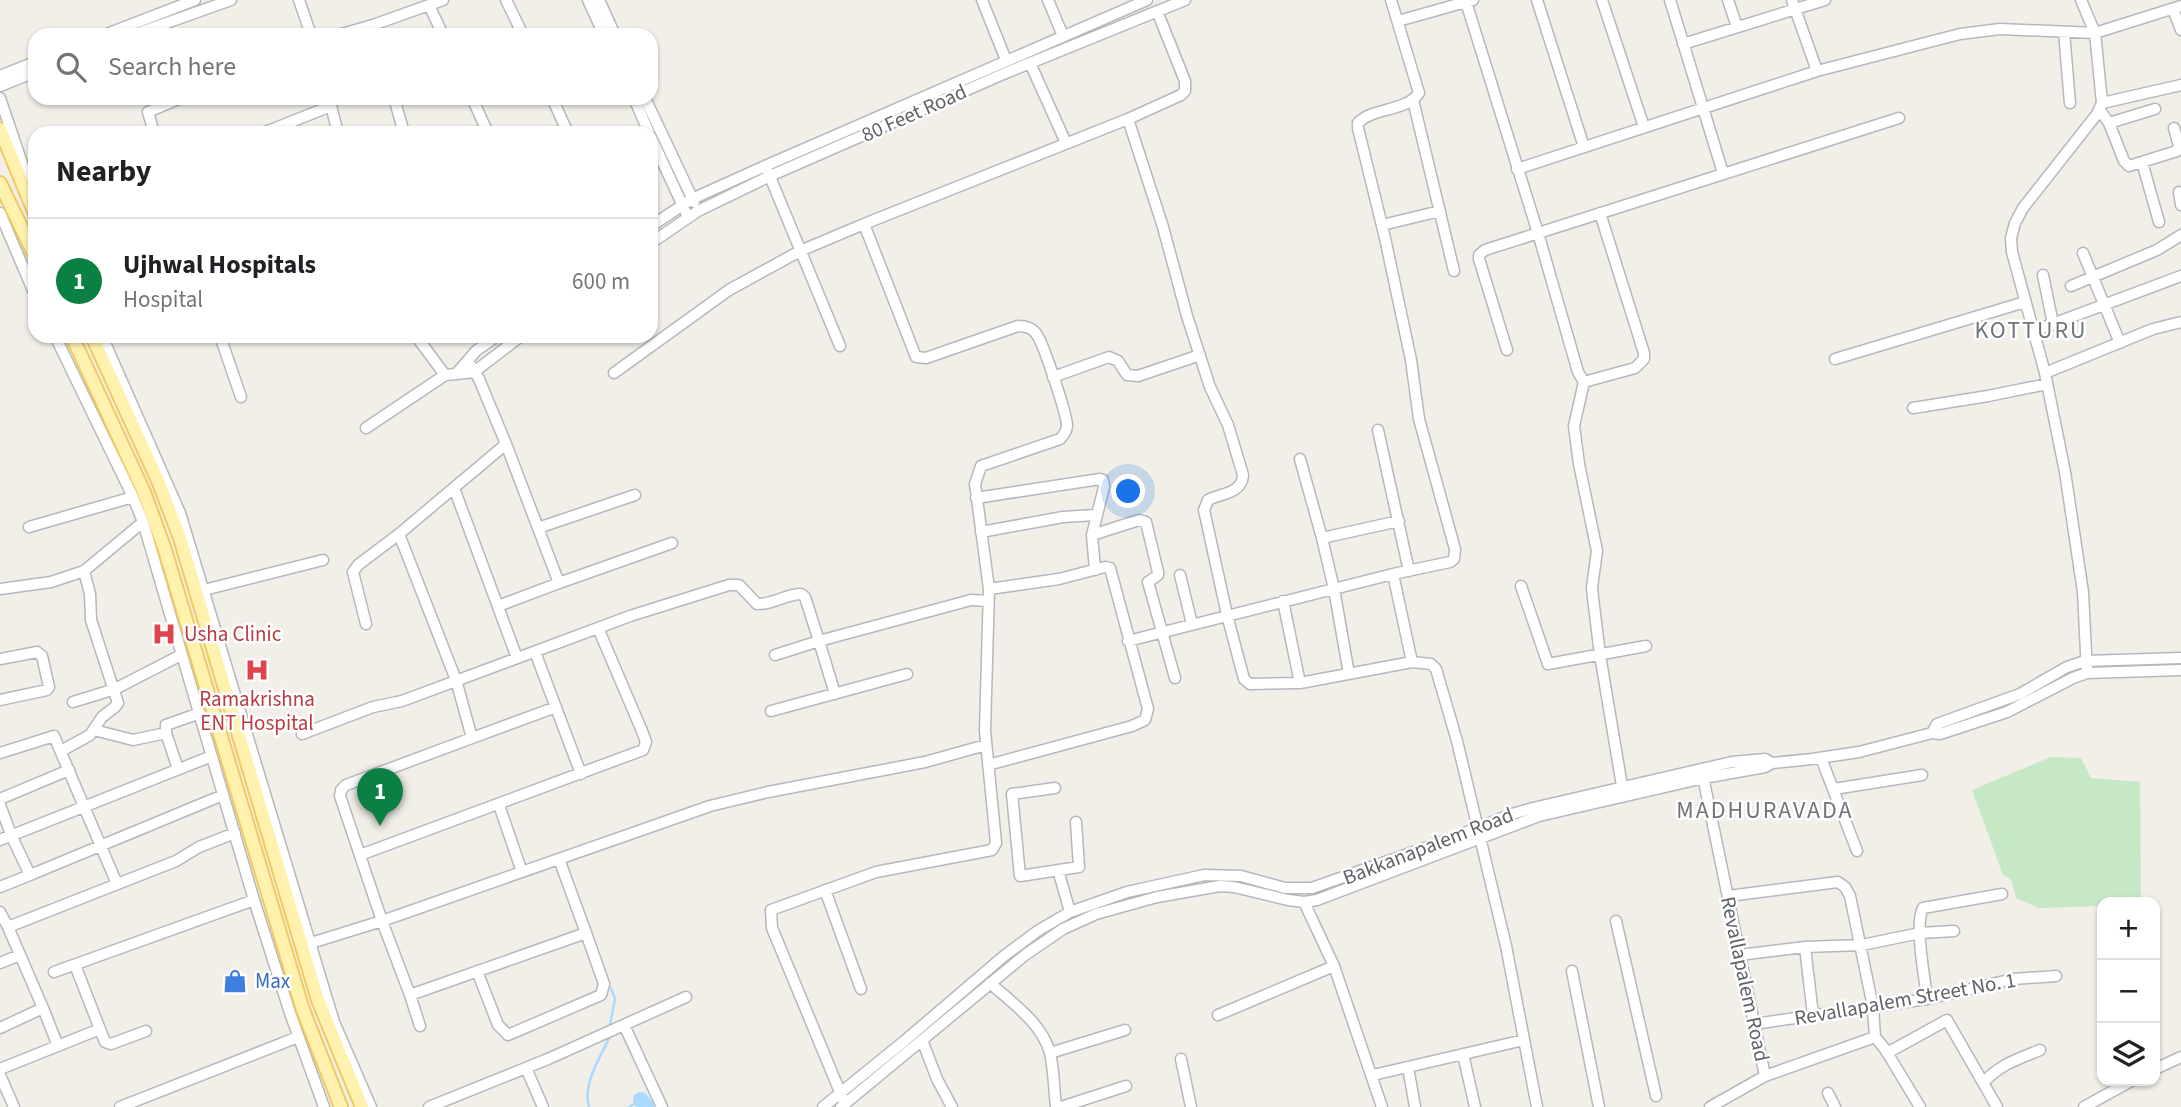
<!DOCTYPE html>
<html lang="en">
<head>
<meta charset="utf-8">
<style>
  :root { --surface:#fff; --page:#f2f2f2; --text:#202124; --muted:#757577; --line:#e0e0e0; --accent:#0b8043 }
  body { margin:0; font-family:"Source Sans 3",sans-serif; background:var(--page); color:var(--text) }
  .controls { position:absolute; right:21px; bottom:21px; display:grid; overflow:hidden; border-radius:14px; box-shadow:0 2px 5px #0004 }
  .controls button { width:63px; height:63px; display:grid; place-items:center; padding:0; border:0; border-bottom:2px solid var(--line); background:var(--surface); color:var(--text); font:35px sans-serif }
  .you { position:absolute; left:1129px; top:492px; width:24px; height:24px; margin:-18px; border:5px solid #fff; border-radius:50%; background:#1a73e8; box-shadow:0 0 0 10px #1a73e833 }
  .badge { display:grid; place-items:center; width:46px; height:46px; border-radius:50%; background:var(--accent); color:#fff; font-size:23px; font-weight:700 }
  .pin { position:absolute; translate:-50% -58px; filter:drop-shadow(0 2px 4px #0008) }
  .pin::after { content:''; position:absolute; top:37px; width:24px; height:21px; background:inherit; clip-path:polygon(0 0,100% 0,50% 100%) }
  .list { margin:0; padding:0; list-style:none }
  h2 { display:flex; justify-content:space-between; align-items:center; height:91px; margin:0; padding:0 28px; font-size:30px }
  h2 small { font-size:23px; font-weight:400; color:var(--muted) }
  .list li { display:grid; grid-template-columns:46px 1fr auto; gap:21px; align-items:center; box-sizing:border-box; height:126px; padding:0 28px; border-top:2px solid var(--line) }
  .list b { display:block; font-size:26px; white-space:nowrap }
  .list p { margin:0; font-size:23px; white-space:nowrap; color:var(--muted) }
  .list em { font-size:23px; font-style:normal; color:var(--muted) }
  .icon { flex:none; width:38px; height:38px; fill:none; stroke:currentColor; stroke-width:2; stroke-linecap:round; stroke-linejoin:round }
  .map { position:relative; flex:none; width:2181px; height:1107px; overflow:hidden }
  .search { position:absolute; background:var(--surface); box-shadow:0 2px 5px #0004; left:28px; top:28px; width:630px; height:77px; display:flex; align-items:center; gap:18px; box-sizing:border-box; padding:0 24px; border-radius:21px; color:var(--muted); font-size:26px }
  .panel { position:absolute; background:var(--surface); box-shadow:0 2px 5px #0004; left:28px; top:126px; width:630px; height:217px; border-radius:21px }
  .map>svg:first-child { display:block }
</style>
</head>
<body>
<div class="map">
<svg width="2181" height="1107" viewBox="0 0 2181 1107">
  <rect width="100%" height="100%" fill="#f1efe8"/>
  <path fill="#c5e8c5" d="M 2051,757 L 2081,758 L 2091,778 L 2140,782 L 2141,902 L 2102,902 L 2102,906 L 2039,908 L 2016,898 L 2011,879 L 2003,875 L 1972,790 Z"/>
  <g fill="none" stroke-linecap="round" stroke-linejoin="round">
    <path stroke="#aadaff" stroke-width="2.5" d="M 610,1024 L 615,999 L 611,988
      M 589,1107 C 582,1083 601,1057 610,1036
      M 629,1107 L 641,1100"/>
    <path stroke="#aadaff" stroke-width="16" d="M 641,1100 L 646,1107"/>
    <g stroke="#b5b8bc" stroke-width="13">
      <path id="minor" d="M 299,0 L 311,35
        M 506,0 L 523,35
        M 588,0 L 604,35
        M 599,0 L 615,35
        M 982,0 L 1006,60
        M 1048,0 L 1063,36
        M 1537,0 L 1584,147
        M 1602,0 L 1644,127
        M 1670,0 L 1723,173
        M 1728,0 L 1737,27
        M 1792,0 L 1817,71
        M 2081,0 L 2095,33 L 2102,103 L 2097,114 L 2023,208 L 2015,223 L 2011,238 L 2012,252 L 2045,373 L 2065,472 L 2083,592 L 2087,673
        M 1466,2 L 1538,233 L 1578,372 L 1584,382 L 1635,368 L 1644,359 L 1644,353 L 1600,213
        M 429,5 L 443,35
        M 2173,9 L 2181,30
        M 1398,21 L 1473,0
        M 373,25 L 443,0
        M 2064,32 L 2070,103
        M 104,35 L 195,0
        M 133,35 L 231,0
        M 338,35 L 373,25 L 376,35
        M 1683,44 L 1825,0
        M 1030,63 L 1066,143
        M 0,76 L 35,62
        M 0,86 L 35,72
        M 0,98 L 25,172 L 35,193
        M 329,98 L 338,133
        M 394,98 L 404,133
        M 472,98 L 488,133
        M 552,98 L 568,133
        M 634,98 L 649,133
        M 645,98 L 694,202
        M 1413,100 L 1454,271
        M 2102,103 L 2181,85
        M 2099,109 L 2109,123 L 2124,161 L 2129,166 L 2177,151 L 2179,146 L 2174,128
        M 1128,119 L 1163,227 L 1187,316 L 1210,387 L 1228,425 L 1243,475 C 1242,494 1221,493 1208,500 L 1204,510 L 1227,615 L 1244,679 L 1250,684 L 1300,683 L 1412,662 L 1431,664 L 1436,669 L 1457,741 L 1506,946 L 1537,1107
        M 2109,123 L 2155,109
        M 154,133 L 148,112 L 181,98
        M 263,133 L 331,106
        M 651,137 L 688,217
        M 2142,162 L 2159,222
        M 1517,169 L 1817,71 L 1960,34 L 2000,29 L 2095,33 L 2181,6
        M 768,172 L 840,346
        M 2179,192 L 2181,205
        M 0,213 L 35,295
        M 864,224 L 1128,119 L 1181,95 L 1185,91 L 1185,81 L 1157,11
        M 1382,225 L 1440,211
        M 651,226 L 692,199 L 765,166 L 1147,0
        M 651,243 L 698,211 L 770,176 L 1008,72 L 1185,0
        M 2083,253 L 2120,343
        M 2043,275 L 2053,324
        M 2071,286 L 2157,250 L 2181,235
        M 2034,331 L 2181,276
        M 55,336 L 133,497 L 143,522 L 254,900 L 290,1013 L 324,1107
        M 102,336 L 180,513 L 334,1022 L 371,1107
        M 220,336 L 241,397
        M 416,336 L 445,375
        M 497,336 L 476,351 L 456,374 L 474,372 L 521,336
        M 1507,350 L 1479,259 L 1479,255 L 1485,250 L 1899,118
        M 1835,359 L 2025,302
        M 614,373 L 729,290 L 800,251 L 864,224 L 916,357 L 926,358 L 1018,326 C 1026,326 1033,328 1037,335 C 1044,345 1066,412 1067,425 C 1067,431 1064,435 1060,439 L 981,466 L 975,484 L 989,589 L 985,731 L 996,843 L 992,850 L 876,872 L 771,910 L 772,928 L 845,1104
        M 2045,373 L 2153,329 L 2181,322
        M 1053,377 L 1109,357 L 1118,361 L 1127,375 L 1138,376 L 1200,355
        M 1584,382 L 1574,426 L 1579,464 L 1597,551 L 1592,587 L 1593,598 L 1600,655 L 1622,786
        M 1913,408 L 1988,396 L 2047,384
        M 366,428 L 445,375 L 456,374
        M 1378,430 L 1409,571
        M 1300,459 L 1322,538 L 1399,521
        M 454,488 L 517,658
        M 976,498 L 1100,479 L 1103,480 L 1104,487 L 1092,535 L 1095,570
        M 29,527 L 133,497
        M 538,528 L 635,495
        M 981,532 L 1063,517 L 1096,515
        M 1092,535 L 1139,520 L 1146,522 L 1158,572 L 1158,575 L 1148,582 L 1175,678
        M 1322,538 L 1334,589 L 1349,674
        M 1393,574 L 1412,662
        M 1180,575 L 1192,624
        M 559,583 L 672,543
        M 1521,586 L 1548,664 L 1646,646
        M 0,589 L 51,582 L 84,571 L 143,522
        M 204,590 L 323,560
        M 1283,601 L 1300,683
        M 498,606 L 559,583 L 506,444
        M 366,624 L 353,572 L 358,565 L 399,534
        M 1128,641 L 1393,574 L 1450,562 L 1454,559 L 1455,549 L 1419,419 L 1411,360 L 1385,238 L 1358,128 L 1358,123 C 1373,107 1406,112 1419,93 L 1391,0
        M 535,652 L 581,774
        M 775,655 L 819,641 L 835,694
        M 0,659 L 37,652 L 42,656 L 49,687 L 47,690 L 0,700
        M 73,702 L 115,689 L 181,655
        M 771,711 L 907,674
        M 94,730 L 133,740 L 166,733
        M 1932,733 L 1937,724 L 2020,694 L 2067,667 L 2085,661 L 2181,658
        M 302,734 L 373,707 L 402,701 L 630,616 L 729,585 L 739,585 L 757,604 C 772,605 786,594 801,594 L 805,597 L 819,641 L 971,600 L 988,601
        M 472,738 L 556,707
        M 61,751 L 90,735 L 102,717 L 115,707 L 118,703 L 91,620 L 90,594 L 84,571
        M 0,753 L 54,736 L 117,884
        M 1821,758 L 1857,851
        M 988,765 L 1132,726 L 1145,720 L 1148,709 L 1110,568 L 1105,567 L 1059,579 L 989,589
        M 178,769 L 166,733 L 166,725 L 200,713
        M 1702,772 L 1765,1076 L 1875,1037 L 1885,1049 L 1920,1107
        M 1055,788 L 1012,794 L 1020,876 L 1079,867 L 1076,822
        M 1834,789 L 1922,775
        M 0,799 L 69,770
        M 0,805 L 12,837 L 30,875 L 223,795
        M 499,805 L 522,872
        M 0,840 L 212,756
        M 360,855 L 643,750 L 646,742 L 642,731 L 598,628
        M 559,859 L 586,933 L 410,995 L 382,921 L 710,806 L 768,792 L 925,762 L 986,745
        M 1058,870 L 1070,912
        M 0,887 L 30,875
        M 825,890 L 861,989
        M 1728,896 L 1838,882 L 1845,887 L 1850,896 L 1873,1007 L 1875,1037
        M 1304,902 L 1334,966 L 1382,1107
        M 0,912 L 8,927
        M 1616,921 L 1656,1096
        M 311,943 L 382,921 L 340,796 L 341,790 L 346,785 L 472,738 L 456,680 L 399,534 L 506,444 L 479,379 L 468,361
        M 1805,947 L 1813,1015
        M 1739,955 L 1805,947 L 1862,945 L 1920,933 L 1954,931
        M 0,963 L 20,955
        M 75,965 L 105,1042 L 111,1044 L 146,1031
        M 477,971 L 498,1025 L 508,1035 L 601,995 L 604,984 L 586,933
        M 1572,971 L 1599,1107
        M 54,972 L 254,900
        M 990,983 C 1012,1003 1042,1023 1050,1053 C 1054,1070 1054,1090 1056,1107
        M 410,995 L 420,1026
        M 1927,999 C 1925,977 1914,926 1923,908 L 2002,894
        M 43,1008 L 58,1046
        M 1218,1015 L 1334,966
        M 1754,1024 L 1927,999 L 2013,979 L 2056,976
        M 624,1025 L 662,1107
        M 0,1028 L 43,1008 L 8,927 L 176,861 L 199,847 L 235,833
        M 922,1040 L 937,1079 L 952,1107
        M 1050,1053 L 1125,1030
        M 1887,1053 L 1947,1020 L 1997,1107
        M 1463,1054 L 1475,1107
        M 1181,1059 L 1191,1107
        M 1408,1067 L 1415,1107
        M 526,1068 L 543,1107
        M 0,1069 L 100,1029
        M 2155,1069 L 2181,1057
        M 0,1075 L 14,1107
        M 1373,1075 L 1524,1040
        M 1983,1083 C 1999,1065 2018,1059 2040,1050
        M 1828,1093 L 1835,1107
        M 120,1107 L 298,1037
        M 429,1107 L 548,1059 L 686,997
        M 823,1107 L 902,1043 L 1004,956 L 1039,930 L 1070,912 L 1127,892 L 1204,875 L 1241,876 L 1285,888 L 1312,888 L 1442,842 L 1512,814 L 1533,808 L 1732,762 L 1765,759 L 1772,763 L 1812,759 L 1859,752 L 1932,733 L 1940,734 L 2007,712 L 2073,678 L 2087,673 L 2181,670
        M 841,1107 L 1025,955 L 1063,929 L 1096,914 L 1157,897 L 1220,886 L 1234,887 L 1288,900 L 1304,902 L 1317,900 L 1539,816 L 1704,778 L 1765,767 L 1772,763
        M 1061,1107 L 1126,1086
        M 1710,1107 L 1765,1076
        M 2084,1107 L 2131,1081"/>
    </g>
    <g stroke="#f2c960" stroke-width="16">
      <path id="major" d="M 0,129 L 35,214
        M 0,183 L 35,256
        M 72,336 L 144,492 L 165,550 L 303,1010 L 341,1107
        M 92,336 L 159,483 L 180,538 L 318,1000 L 362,1107"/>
    </g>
    <use href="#minor" stroke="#fff" stroke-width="10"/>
    <use href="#major" stroke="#fff2af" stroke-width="12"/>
  </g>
  <defs>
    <g id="hospital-bare" transform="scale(1.89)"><path d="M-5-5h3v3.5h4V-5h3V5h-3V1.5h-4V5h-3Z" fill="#e0444e" stroke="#fff" stroke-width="2.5" paint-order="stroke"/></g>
    <g id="shop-bare" transform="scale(1.89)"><path d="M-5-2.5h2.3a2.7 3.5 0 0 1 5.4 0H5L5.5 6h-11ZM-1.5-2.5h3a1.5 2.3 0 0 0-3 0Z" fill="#3f7fe0" stroke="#fff" stroke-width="2.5" paint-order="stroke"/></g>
  </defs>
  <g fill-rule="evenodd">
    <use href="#hospital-bare" x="164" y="634"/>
    <use href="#hospital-bare" x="257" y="670"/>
    <use href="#shop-bare" x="235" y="981"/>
  </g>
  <g text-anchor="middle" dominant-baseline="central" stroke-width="5" stroke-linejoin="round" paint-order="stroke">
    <g font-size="21" fill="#5f6368" stroke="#fff">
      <text transform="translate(914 113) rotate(-24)">80 Feet Road</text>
      <text transform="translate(1428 846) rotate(-21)">Bakkanapalem Road</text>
      <text transform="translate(1745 979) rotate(78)">Revallapalem Road</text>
      <text transform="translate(1905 999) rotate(-10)">Revallapalem Street No. 1</text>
    </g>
    <g font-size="21" fill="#be3a42" stroke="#fff" text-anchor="start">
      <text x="184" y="634">Usha Clinic</text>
      <text x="257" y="699" text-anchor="middle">Ramakrishna<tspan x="257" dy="24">ENT Hospital</tspan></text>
    </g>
    <g font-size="21" fill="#366cbe" stroke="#fff" text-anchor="start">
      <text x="255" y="981">Max</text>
    </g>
    <g font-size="24" letter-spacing="2" fill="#70757a" stroke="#fff">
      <text x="2031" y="330">KOTTURU</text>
      <text x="1765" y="810">MADHURAVADA</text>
    </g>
  </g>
</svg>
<div class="controls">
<button>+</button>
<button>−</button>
<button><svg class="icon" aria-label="layers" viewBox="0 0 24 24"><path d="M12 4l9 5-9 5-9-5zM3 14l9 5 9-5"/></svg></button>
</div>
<div class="you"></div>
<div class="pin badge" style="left:380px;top:826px">1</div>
<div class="search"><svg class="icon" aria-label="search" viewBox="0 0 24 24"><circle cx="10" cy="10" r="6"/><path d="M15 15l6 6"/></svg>Search here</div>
<section class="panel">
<h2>Nearby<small></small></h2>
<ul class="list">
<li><span class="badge">1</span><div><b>Ujhwal Hospitals</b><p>Hospital</p></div><em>600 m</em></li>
</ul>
</section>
</div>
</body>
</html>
